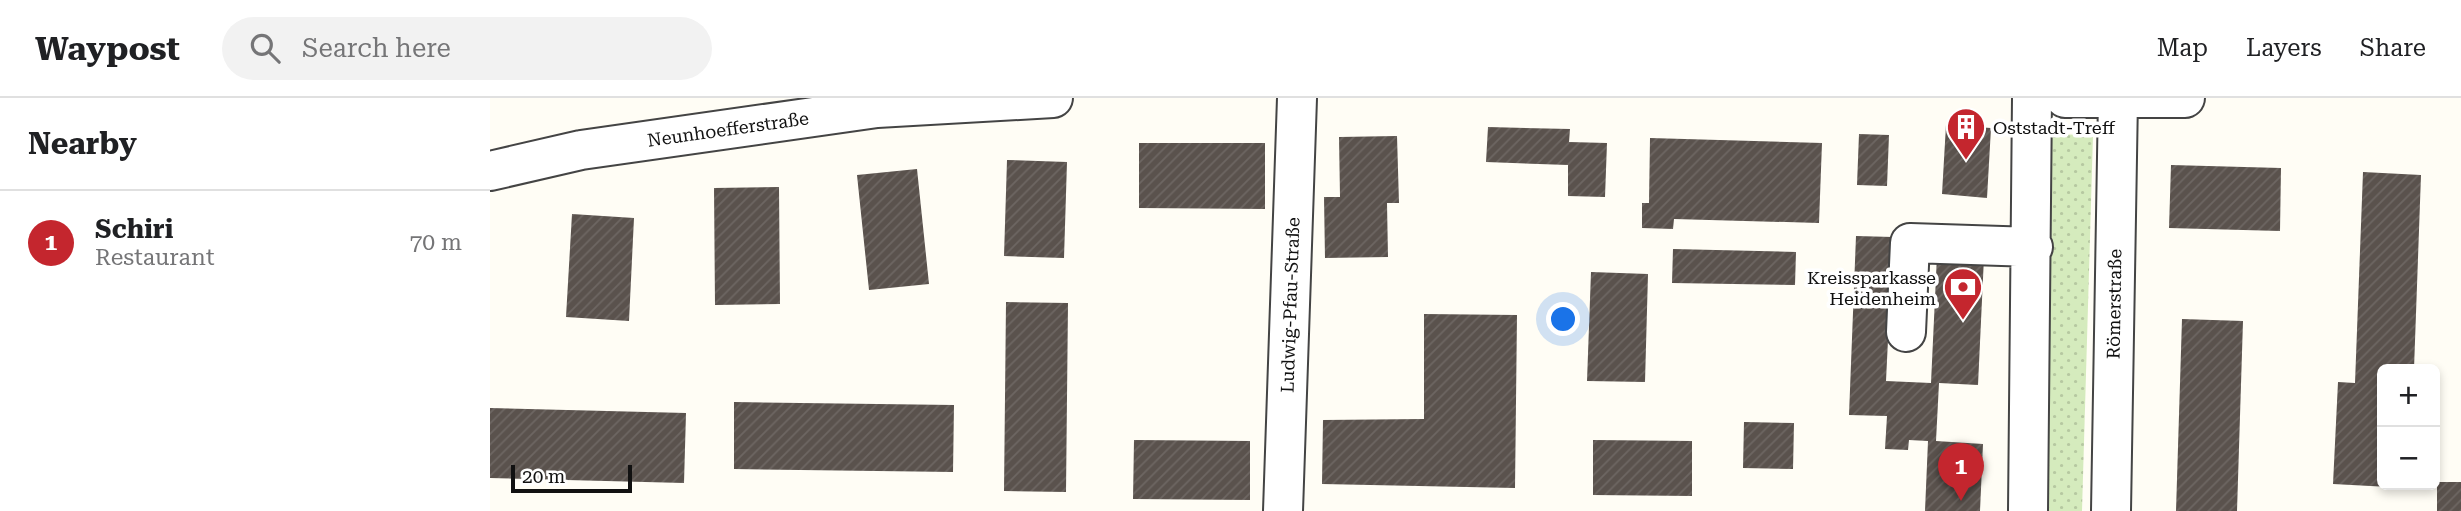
<!DOCTYPE html>
<html lang="en">
<head>
<meta charset="utf-8">
<style>
  :root { --surface:#fff; --page:#f2f2f2; --text:#202124; --muted:#757577; --line:#e0e0e0; --accent:#c4262e }
  body { margin:0; font-family:"Roboto Serif",serif; background:var(--page); color:var(--text) }
  .controls { position:absolute; right:21px; bottom:21px; display:grid; overflow:hidden; border-radius:10px; box-shadow:0 4px 10px #0003 }
  .controls button { width:63px; height:63px; display:grid; place-items:center; padding:0; border:0; border-bottom:2px solid var(--line); background:var(--surface); color:var(--text); font:35px sans-serif }
  .scale { position:absolute; left:21px; bottom:18px; width:121px; box-sizing:border-box; padding-left:7px; border:4px solid #111; border-top:0; font-size:19px; line-height:24px; white-space:nowrap; color:#111; -webkit-text-stroke:5px #fff; paint-order:stroke }
  .you { position:absolute; left:1074px; top:222px; width:24px; height:24px; margin:-18px; border:5px solid #fff; border-radius:50%; background:#1a73e8; box-shadow:0 0 0 10px #1a73e833 }
  .badge { display:grid; place-items:center; width:46px; height:46px; border-radius:50%; background:var(--accent); color:#fff; font-size:23px; font-weight:700 }
  .pin { position:absolute; translate:-50% -58px; filter:drop-shadow(0 2px 4px #0008) }
  .pin::after { content:''; position:absolute; top:37px; width:24px; height:21px; background:inherit; clip-path:polygon(0 0,100% 0,50% 100%) }
  .list { margin:0; padding:0; list-style:none }
  h2 { display:flex; justify-content:space-between; align-items:center; height:91px; margin:0; padding:0 28px; font-size:30px }
  h2 small { font-size:23px; font-weight:400; color:var(--muted) }
  .list li { display:grid; grid-template-columns:46px 1fr auto; gap:21px; align-items:center; box-sizing:border-box; height:105px; padding:0 28px; border-top:2px solid var(--line) }
  .list b { display:block; font-size:26px; white-space:nowrap }
  .list p { margin:0; font-size:23px; white-space:nowrap; color:var(--muted) }
  .list em { font-size:23px; font-style:normal; color:var(--muted) }
  .icon { flex:none; width:38px; height:38px; fill:none; stroke:currentColor; stroke-width:2; stroke-linecap:round; stroke-linejoin:round }
  .map { position:relative; flex:none; width:1971px; height:413px; overflow:hidden }
  header { display:flex; align-items:center; gap:42px; box-sizing:border-box; height:98px; padding:0 35px; background:var(--surface); border-bottom:2px solid var(--line) }
  header strong { font-size:33px }
  nav { display:flex; gap:38px; margin-inline-start:auto; font-size:24px }
  .search { width:490px; height:63px; background:var(--page); display:flex; align-items:center; gap:18px; box-sizing:border-box; padding:0 24px; border-radius:38px; color:var(--muted); font-size:26px }
  main { display:flex }
  aside { flex:1; background:var(--surface) }
  .map>svg:first-child { display:block }
</style>
</head>
<body>
<header>
<strong>Waypost</strong>
<div class="search"><svg class="icon" aria-label="search" viewBox="0 0 24 24"><circle cx="10" cy="10" r="6"/><path d="M15 15l6 6"/></svg>Search here</div>
<nav><a>Map</a><a>Layers</a><a>Share</a></nav>
</header>
<main>
<aside>
<h2>Nearby<small></small></h2>
<ul class="list">
<li><span class="badge">1</span><div><b>Schiri</b><p>Restaurant</p></div><em>70 m</em></li>
</ul>
</aside>
<div class="map">
<svg width="1971" height="413" viewBox="0 0 1971 413">
  <defs>
    <pattern id="grass-dots" width="8" height="8" patternUnits="userSpaceOnUse" patternTransform="scale(1.75)"><rect width="8" height="8" fill="#d5ebbd"/><path d="M2 2h.1M6 6h.1" fill="none" stroke="#b6c8a1" stroke-width="1.8" stroke-linecap="round"/></pattern>
    <pattern id="building-hatch" width="6" height="6" patternUnits="userSpaceOnUse" patternTransform="scale(1.75)"><rect width="6" height="6" fill="#5a524d"/><path d="M-1 1l2-2M0 6l6-6M5 7l2-2" fill="none" stroke="#6d6662"/></pattern>
  </defs>
  <rect width="100%" height="100%" fill="#fffdf5"/>
  <path fill="url(#grass-dots)" d="M 1553,36 L 1603,37 L 1592,413 L 1542,413 Z"/>
  <path fill="url(#building-hatch)" d="M 1456,27 L 1501,30 L 1497,100 L 1452,96 Z
    M 998,29 L 1080,31 L 1079,44 L 1117,45 L 1115,99 L 1078,98 L 1078,67 L 996,64 Z
    M 1369,36 L 1399,37 L 1397,88 L 1367,87 Z
    M 907,38 L 909,105 L 897,105 L 898,159 L 835,160 L 834,99 L 850,99 L 849,39 Z
    M 1160,40 L 1332,45 L 1329,125 L 1184,121 L 1183,131 L 1152,130 L 1152,105 L 1159,105 Z
    M 649,45 L 775,45 L 775,111 L 649,110 Z
    M 517,62 L 577,64 L 574,160 L 514,158 Z
    M 1681,67 L 1791,70 L 1790,133 L 1679,130 Z
    M 427,71 L 439,186 L 379,192 L 367,77 Z
    M 1873,74 L 1931,77 L 1924,271 L 1892,271 L 1892,387 L 1899,389 L 1843,386 L 1848,284 L 1865,285 Z
    M 289,89 L 290,206 L 225,207 L 224,90 Z
    M 82,116 L 144,120 L 139,223 L 76,219 Z
    M 1366,138 L 1403,139 L 1396,283 L 1441,285 L 1447,157 L 1494,159 L 1488,287 L 1449,285 L 1446,343 L 1493,346 L 1490,413 L 1435,413 L 1438,343 L 1419,342 L 1418,352 L 1395,351 L 1397,318 L 1359,317 Z
    M 1183,151 L 1306,154 L 1305,187 L 1182,185 Z
    M 1101,174 L 1158,176 L 1155,284 L 1097,283 Z
    M 516,204 L 578,205 L 576,394 L 514,393 Z
    M 934,216 L 1027,217 L 1025,390 L 832,386 L 833,322 L 934,321 Z
    M 1692,221 L 1753,223 L 1747,413 L 1686,413 Z
    M 244,304 L 464,307 L 463,374 L 244,371 Z
    M 0,310 L 196,315 L 194,385 L 0,380 Z
    M 1254,324 L 1304,325 L 1303,371 L 1253,370 Z
    M 644,342 L 760,343 L 760,402 L 643,401 Z
    M 1103,342 L 1202,343 L 1202,398 L 1103,397 Z
    M 1947,384 L 1971,384 L 1971,413 L 1947,413 Z"/>
  <g fill="none" stroke-linecap="round" stroke-linejoin="round">
    <g stroke="#444" stroke-width="42">
      <path id="minor" d="M 1575,0 L 1695,0
        M 0,73 L 91,52 L 387,10 L 563,0
        M 1416,234 L 1420,145 L 1543,149
        M 793,413 L 807,0
        M 1538,413 L 1542,0
        M 1621,413 L 1628,0"/>
    </g>
    <use href="#minor" stroke="#fff" stroke-width="38"/>
  </g>
  <defs>
    <g id="building-pin" transform="scale(2.0125)"><path d="M0 17L-7.5 6A9.5 9.5 0 1 1 7.5 6Z" fill="#c4262e" stroke="#fff"/><path d="M-4-6H4V6H1V3H-1V6H-4ZM-2.5-4.3h1.7v1.8h-1.7ZM.8-4.3h1.7v1.8H.8ZM-2.5-1h1.7V.8h-1.7ZM.8-1h1.7V.8H.8Z" fill="#fff"/></g>
    <g id="bank-pin" transform="scale(2.0125)"><path d="M0 17L-7.5 6A9.5 9.5 0 1 1 7.5 6Z" fill="#c4262e" stroke="#fff"/><path d="M-6-4H6V4H-6ZM0-2.3a2.3 2.3 0 1 0 0 4.6a2.3 2.3 0 1 0 0-4.6Z" fill="#fff"/></g>
  </defs>
  <g fill-rule="evenodd">
    <use href="#building-pin" x="1476" y="29"/>
    <use href="#bank-pin" x="1473" y="189"/>
  </g>
  <g text-anchor="middle" dominant-baseline="central" stroke-width="7" stroke-linejoin="round" paint-order="stroke">
    <g font-size="18" fill="#111" stroke="#fff" text-anchor="start">
      <text x="1503" y="29">Oststadt-Treff</text>
      <text x="1446" y="179" text-anchor="end">Kreissparkasse<tspan x="1446" dy="21">Heidenheim</tspan></text>
    </g>
    <g font-size="18" fill="#111" stroke="#fff">
      <text transform="translate(238 31) rotate(-8)">Neunhoefferstraße</text>
      <text transform="translate(1624 206) rotate(-89)">Römerstraße</text>
      <text transform="translate(800 207) rotate(-88)">Ludwig-Pfau-Straße</text>
    </g>
  </g>
</svg>
<div class="controls">
<button>+</button>
<button>−</button>
</div>
<div class="scale">20 m</div>
<div class="you"></div>
<div class="pin badge" style="left:1471px;top:403px">1</div>
</div>
</main>
</body>
</html>
